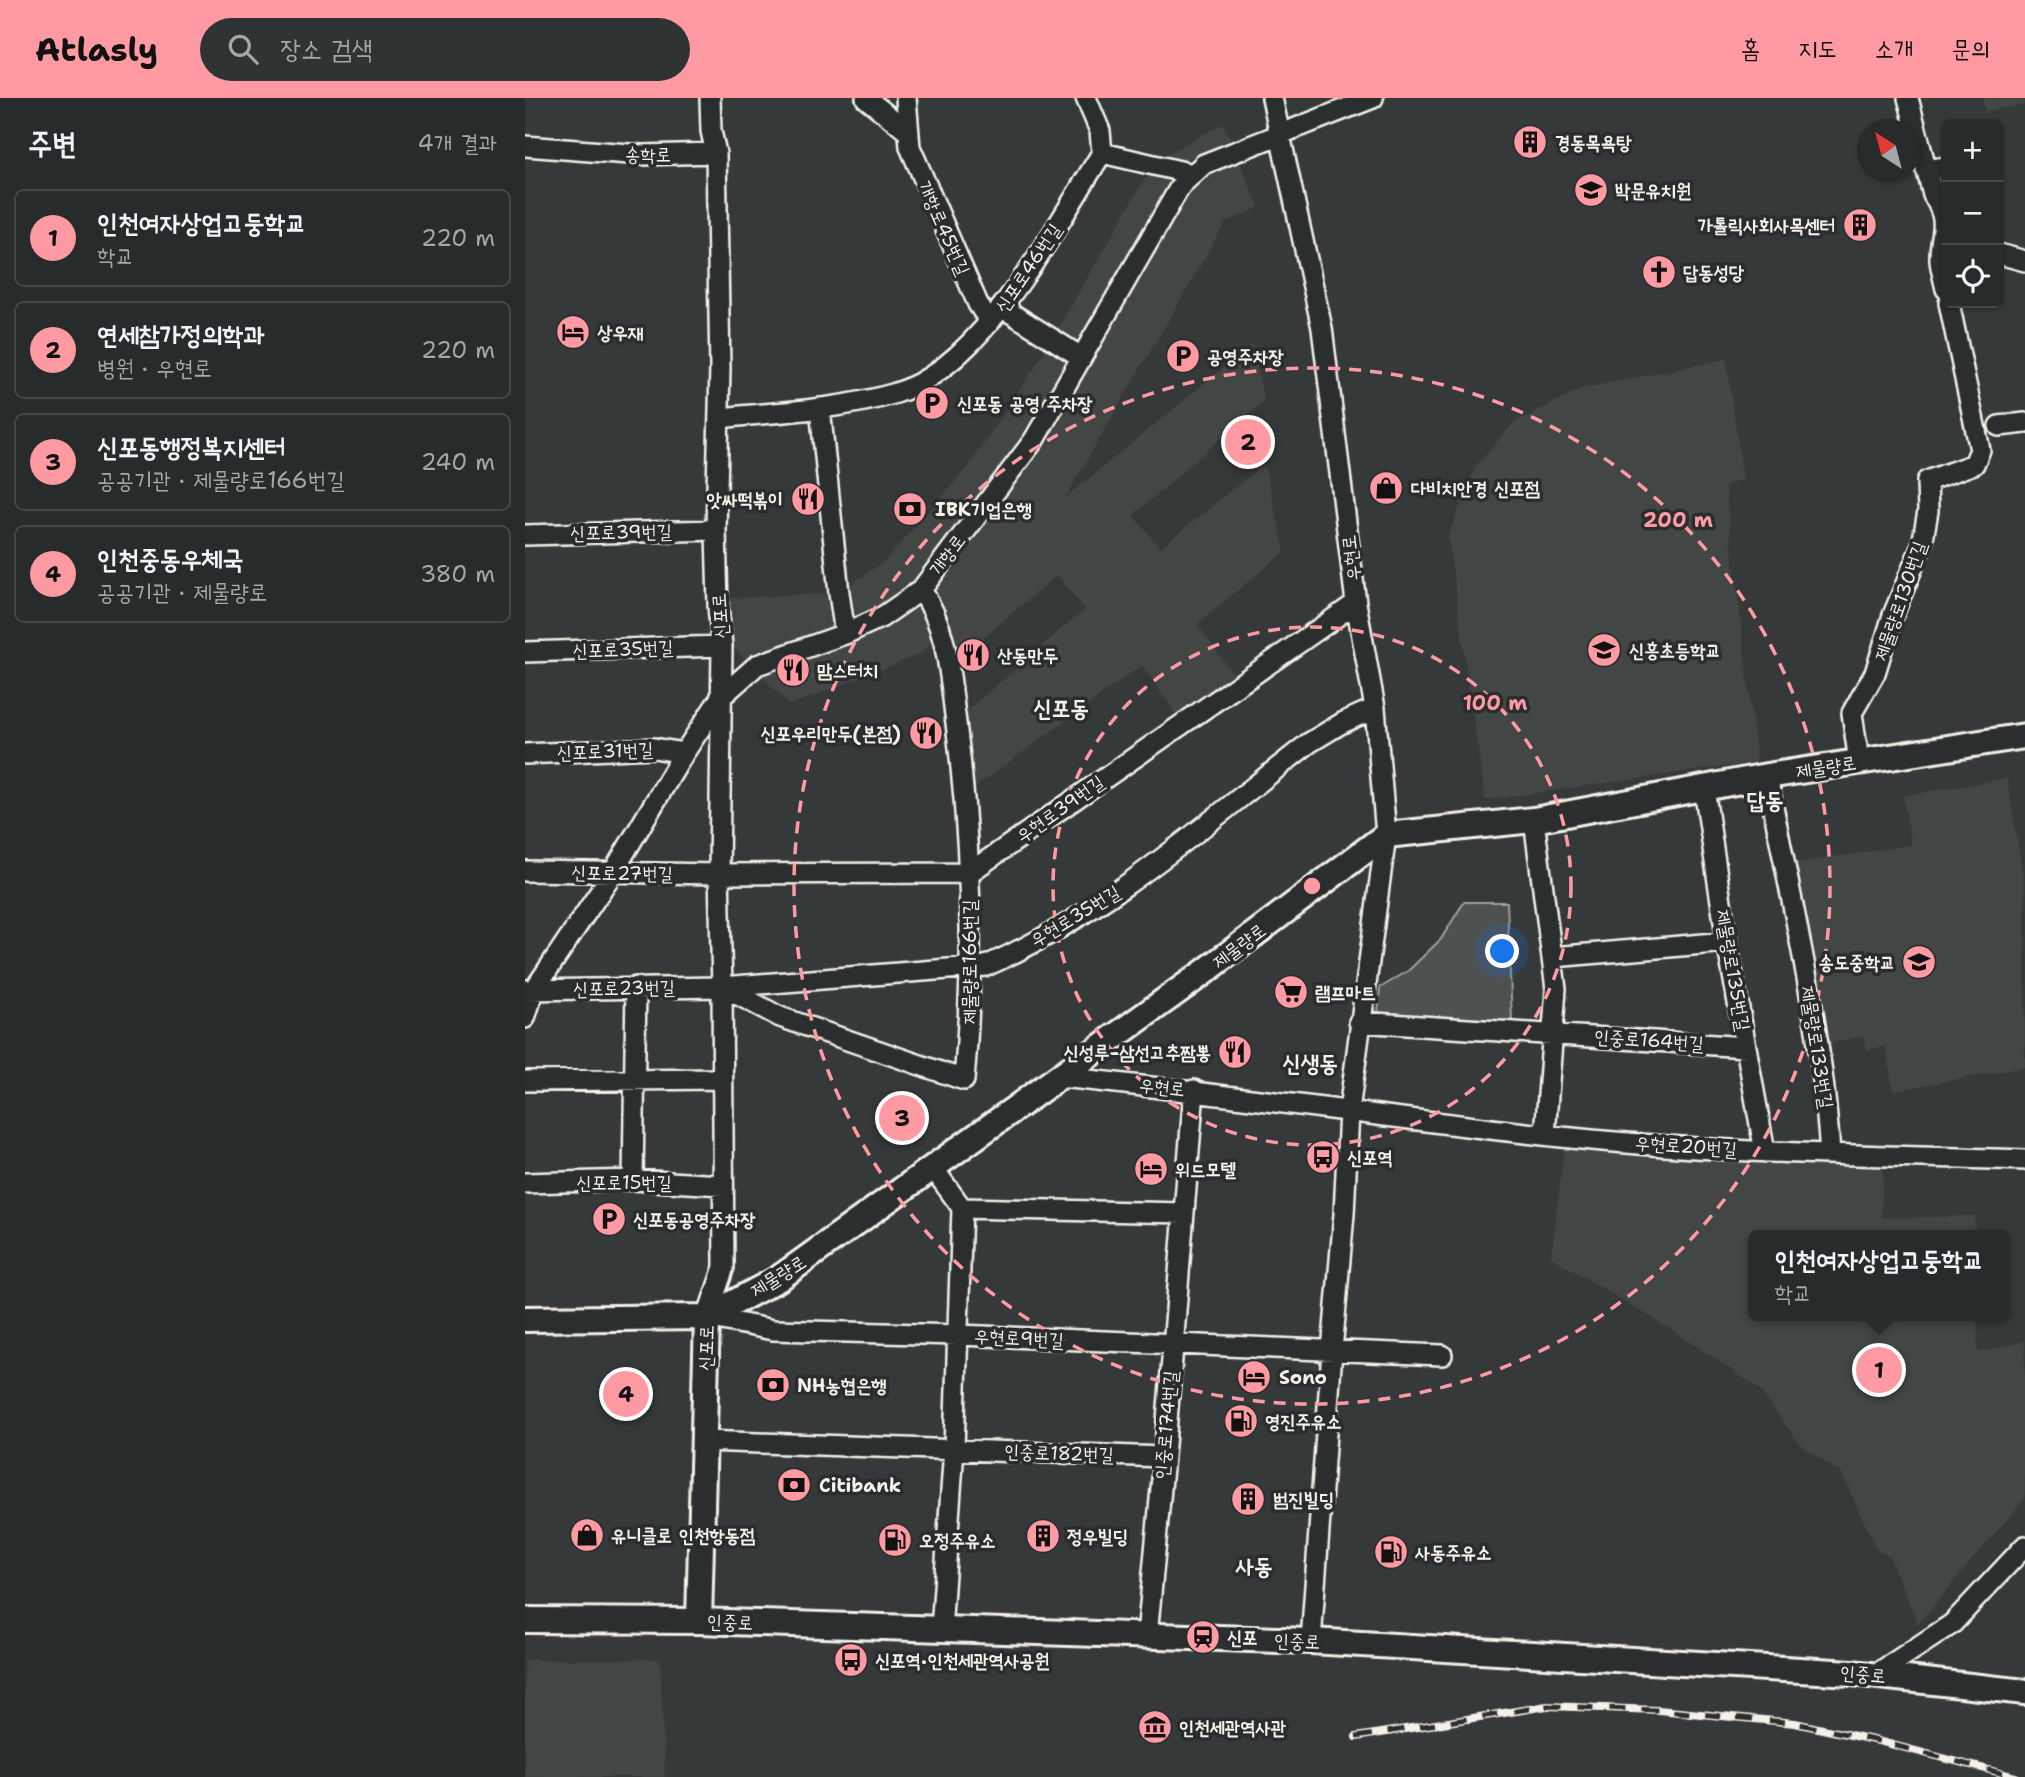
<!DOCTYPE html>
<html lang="ko">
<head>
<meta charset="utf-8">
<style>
  :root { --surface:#282b2b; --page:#303333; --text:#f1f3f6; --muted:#a5a7a9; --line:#444747; --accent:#ff9aa2 }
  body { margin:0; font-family:"Shantell Sans","Poor Story",sans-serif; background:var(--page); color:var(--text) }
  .controls { position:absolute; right:21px; top:21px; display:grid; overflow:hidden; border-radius:10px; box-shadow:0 2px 5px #0004 }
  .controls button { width:63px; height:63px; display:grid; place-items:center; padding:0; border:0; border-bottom:2px solid var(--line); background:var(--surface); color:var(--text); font:35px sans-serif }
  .compass { position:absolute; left:1332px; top:21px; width:63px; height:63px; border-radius:50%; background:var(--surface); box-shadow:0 2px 5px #0004; rotate:324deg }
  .you { position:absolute; left:978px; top:854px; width:24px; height:24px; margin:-18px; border:5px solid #fff; border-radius:50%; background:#1a73e8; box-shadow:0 0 0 10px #1a73e833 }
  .badge { display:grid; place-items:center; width:46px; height:46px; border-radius:50%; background:var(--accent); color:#111; font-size:23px; font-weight:700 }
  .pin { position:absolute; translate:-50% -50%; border:4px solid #fff; box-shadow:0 2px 7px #0006 }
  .popup { position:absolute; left:1223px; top:1132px; width:262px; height:91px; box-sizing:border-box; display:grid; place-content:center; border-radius:10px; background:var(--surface); filter:drop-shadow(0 2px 5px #0005); font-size:23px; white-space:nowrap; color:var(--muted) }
  .popup b { font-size:26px; color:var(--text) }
  .popup::after { content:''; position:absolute; left:50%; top:100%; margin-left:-14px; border:14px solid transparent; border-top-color:var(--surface) }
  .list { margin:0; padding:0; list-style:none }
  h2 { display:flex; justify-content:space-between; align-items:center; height:91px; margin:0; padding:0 28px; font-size:30px }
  h2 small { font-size:23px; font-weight:400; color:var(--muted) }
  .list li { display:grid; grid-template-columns:46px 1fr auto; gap:21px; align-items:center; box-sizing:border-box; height:98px; margin:0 14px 14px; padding:0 14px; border:2px solid var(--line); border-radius:10px }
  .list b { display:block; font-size:26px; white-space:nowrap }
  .list p { margin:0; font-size:23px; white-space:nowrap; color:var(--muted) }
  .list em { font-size:23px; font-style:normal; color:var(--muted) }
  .icon { flex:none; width:38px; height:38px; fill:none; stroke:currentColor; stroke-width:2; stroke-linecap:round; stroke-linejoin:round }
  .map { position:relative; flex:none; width:1500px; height:1679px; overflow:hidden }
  header { display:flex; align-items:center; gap:42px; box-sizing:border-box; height:98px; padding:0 35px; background:var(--accent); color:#111 }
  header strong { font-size:33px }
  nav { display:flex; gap:38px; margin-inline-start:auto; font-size:24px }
  .search { width:490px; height:63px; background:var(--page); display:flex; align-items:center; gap:18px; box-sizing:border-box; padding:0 24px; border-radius:38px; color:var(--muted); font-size:26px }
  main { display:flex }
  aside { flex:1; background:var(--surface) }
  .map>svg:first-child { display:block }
</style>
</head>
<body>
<header>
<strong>Atlasly</strong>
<div class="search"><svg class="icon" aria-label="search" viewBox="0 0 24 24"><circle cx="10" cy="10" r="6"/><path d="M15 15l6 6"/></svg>장소 검색</div>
<nav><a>홈</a><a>지도</a><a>소개</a><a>문의</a></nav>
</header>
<main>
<aside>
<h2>주변<small>4개 결과</small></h2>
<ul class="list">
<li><span class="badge">1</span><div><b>인천여자상업고둥학교</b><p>학교</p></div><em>220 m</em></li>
<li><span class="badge">2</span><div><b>연세참가정의학과</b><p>병원 · 우현로</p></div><em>220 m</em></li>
<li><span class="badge">3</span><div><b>신포동행정복지센터</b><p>공공기관 · 제물량로166번길</p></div><em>240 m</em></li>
<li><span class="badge">4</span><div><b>인천중동우체국</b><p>공공기관 · 제물량로</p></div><em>380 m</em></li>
</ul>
</aside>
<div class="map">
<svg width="1500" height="1679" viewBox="0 0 1500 1679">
  <rect width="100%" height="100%" fill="#363939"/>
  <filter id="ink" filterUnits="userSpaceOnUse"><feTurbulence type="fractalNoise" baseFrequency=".0143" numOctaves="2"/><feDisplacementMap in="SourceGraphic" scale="14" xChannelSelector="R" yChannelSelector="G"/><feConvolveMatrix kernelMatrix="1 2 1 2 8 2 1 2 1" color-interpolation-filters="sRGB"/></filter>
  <g filter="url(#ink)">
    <path fill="#434645" d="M 1457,0 L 1500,0 L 1500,7 L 1460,13 Z
      M 698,26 L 734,109 L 700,125 L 540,400 L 727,246 L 739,303 L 608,417 L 635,450 L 739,366 L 760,453 L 672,526 L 709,577 L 651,616 L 617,567 L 448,691 L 440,614 L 560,511 L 532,477 L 434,560 L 421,529 L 453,494 L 394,557 L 265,607 L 202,543 L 201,500 L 314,495 L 361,462 L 443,369 L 512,266 L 631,62 Z
      M 1201,261 L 1218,381 L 1200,387 L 1232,664 L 960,702 L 923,439 L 951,368 L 987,326 L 1055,291 Z
      M 1482,680 L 1500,791 L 1500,969 L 1368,993 L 1361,948 L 1342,952 L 1338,938 L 1303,946 L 1269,765 L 1386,747 L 1378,698 Z
      M 1039,1051 L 1358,1068 L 1356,1120 L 1450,1118 L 1450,1137 L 1228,1137 L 1228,1218 L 1452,1218 L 1453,1255 L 1500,1243 L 1500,1400 L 1393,1526 L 1364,1458 L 1351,1450 L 1317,1376 L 1276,1347 L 1232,1289 L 1150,1234 L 1026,1159 Z
      M 135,1561 L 140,1679 L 0,1679 L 0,1562 Z"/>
    <path fill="#4e514f" stroke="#a1a19c" stroke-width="2" d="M 939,804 L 982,804 L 987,923 L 853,916 L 855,890 L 883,873 L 916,841 Z"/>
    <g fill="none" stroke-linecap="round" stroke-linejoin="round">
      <g stroke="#f4f1e8" stroke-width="24">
        <path id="minor" d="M 185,0 L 186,33 L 191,55 L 195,270 L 191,432 L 193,508 L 197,548 L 194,776 L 197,889 L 199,1169 L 182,1219 L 248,1232 L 433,1237 L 917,1257
          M 341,0 L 382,33
          M 381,0 L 385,49 L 453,206 L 465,224
          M 561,0 L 575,33 L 577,55
          M 747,0 L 797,230 L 831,505 L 850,610 L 861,737 L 824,1013 L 819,1116 L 807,1253 L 786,1543
          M 1383,0 L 1408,97 C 1427,128 1414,133 1415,163 C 1416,172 1419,182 1421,191
          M 0,48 L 117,57 L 191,55
          M 577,55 L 668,76
          M 1401,72 L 1421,69
          M 1474,156 L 1500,163
          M 478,210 L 556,259
          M 295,310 L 314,495 L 320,536
          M 194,320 C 252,314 312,312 368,296 C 456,272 530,129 577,55
          M 1474,328 L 1500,325
          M 0,437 L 191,432
          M 0,554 L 197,548
          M 0,656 L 129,650 L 159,655
          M 1334,664 L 1327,615 L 1350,575 L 1368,517 L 1397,447 L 1403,413 L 1402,383 L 1449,366 L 1455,352 L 1424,205
          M 1242,678 C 1266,803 1297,929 1305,1056
          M 1179,690 L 1202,844 L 1240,1054
          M 1009,722 L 1031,891 L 1020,1037
          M 0,773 L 194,776 L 444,775 L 831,505
          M 1028,859 L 1202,844
          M 198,889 L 255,919 L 439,982 C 450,863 446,744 431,625 C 425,580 423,530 396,492
          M 1,892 L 197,889 L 461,868 C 582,815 681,725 784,645 L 817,625 L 850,610
          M 0,920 L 9,892 L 87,776 L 159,655 L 196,599 L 232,567 L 320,536 L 357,519 L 396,492 L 509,342 L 656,87 L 679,66 L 848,0
          M 834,924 L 1221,949
          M 534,979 C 696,995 856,1019 1018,1037 C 1178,1055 1339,1057 1500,1062
          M 0,983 L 197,981
          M 408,1070 L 437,1110 L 429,1351 L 416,1532
          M 108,1082 L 111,889
          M 0,1085 L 108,1082 L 198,1087
          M 437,1110 L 659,1115
          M 178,1343 L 639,1359
          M 622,1538 L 639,1359 L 669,992
          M 1350,1577 L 1427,1526 L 1500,1448"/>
      </g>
      <g stroke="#f4f1e8" stroke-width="30">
        <path id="major" d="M 0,1221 L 182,1219 L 253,1181 L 678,875 L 861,737 L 1009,722 L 1242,678 L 1500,638
          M 0,1522 L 174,1523 L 786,1543 L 1327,1575 L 1500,1594
          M 174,1523 L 182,1219"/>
      </g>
      <use href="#minor" stroke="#2a2d2e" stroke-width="19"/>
      <use href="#major" stroke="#2a2d2e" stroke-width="24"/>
      <g stroke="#f4f1e8" stroke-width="8">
        <path id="rail" d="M 831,1639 L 1022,1608 L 1133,1612 L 1270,1625 L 1353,1643 L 1491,1679"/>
      </g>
      <use href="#rail" stroke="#2a2d2e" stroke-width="5" stroke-dasharray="16" stroke-linecap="butt"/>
    </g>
  </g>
  <g fill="none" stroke="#ff9aa2" stroke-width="3.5" stroke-dasharray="12 9">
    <circle cx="787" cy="788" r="259"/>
    <circle cx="787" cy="788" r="518"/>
  </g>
  <defs>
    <g id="building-disc" transform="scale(1.75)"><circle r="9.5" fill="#ff9aa2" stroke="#2a2d2e"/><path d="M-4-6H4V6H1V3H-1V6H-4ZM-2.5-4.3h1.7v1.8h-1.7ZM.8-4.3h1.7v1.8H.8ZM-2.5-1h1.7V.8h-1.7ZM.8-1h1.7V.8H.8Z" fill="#111"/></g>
    <g id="school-disc" transform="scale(1.75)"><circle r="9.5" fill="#ff9aa2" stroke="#2a2d2e"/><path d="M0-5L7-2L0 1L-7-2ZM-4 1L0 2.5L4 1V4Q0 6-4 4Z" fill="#111"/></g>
    <g id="church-disc" transform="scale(1.75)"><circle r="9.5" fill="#ff9aa2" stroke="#2a2d2e"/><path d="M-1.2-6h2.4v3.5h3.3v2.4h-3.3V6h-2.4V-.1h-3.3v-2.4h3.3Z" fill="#111"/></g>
    <g id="hotel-disc" transform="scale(1.75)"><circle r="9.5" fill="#ff9aa2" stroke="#2a2d2e"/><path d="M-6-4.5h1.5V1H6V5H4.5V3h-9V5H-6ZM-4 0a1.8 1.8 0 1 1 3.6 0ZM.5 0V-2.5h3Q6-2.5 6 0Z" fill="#111"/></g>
    <g id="parking-disc" transform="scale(1.75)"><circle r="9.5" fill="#ff9aa2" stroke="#2a2d2e"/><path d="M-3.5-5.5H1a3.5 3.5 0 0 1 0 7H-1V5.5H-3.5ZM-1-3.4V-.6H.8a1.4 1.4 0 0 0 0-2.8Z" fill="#111"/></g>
    <g id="shop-disc" transform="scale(1.75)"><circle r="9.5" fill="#ff9aa2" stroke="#2a2d2e"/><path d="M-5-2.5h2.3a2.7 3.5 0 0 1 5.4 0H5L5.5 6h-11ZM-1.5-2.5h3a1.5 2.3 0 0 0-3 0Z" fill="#111"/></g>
    <g id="restaurant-disc" transform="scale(1.75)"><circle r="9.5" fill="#ff9aa2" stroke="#2a2d2e"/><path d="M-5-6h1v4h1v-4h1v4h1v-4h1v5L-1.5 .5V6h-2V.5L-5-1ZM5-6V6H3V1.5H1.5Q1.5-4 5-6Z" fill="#111"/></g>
    <g id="bank-disc" transform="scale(1.75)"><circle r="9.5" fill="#ff9aa2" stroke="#2a2d2e"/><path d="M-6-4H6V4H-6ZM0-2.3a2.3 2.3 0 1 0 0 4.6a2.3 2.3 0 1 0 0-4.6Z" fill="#111"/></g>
    <g id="supermarket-disc" transform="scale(1.75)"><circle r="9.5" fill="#ff9aa2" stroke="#2a2d2e"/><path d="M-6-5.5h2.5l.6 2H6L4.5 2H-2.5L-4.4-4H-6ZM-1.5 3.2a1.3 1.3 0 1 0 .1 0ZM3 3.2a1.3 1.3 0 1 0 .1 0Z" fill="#111"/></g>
    <g id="bus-disc" transform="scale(1.75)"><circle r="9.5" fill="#ff9aa2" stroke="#2a2d2e"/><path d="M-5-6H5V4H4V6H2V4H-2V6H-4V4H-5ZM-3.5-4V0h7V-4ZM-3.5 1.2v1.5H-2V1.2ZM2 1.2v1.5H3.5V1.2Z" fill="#111"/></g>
    <g id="fuel-disc" transform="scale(1.75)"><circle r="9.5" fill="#ff9aa2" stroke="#2a2d2e"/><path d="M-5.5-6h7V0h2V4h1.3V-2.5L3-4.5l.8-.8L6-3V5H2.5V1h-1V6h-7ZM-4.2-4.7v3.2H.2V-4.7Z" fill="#111"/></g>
    <g id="station-disc" transform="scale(1.75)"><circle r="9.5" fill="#ff9aa2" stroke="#2a2d2e"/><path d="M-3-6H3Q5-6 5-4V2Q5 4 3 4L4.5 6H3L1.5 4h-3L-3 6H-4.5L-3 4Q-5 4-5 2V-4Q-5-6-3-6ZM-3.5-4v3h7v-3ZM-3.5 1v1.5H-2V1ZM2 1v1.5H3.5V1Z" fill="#111"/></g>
    <g id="museum-disc" transform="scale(1.75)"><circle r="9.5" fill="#ff9aa2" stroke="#2a2d2e"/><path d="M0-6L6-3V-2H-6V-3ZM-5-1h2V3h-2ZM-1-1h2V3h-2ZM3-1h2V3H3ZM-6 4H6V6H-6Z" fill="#111"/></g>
  </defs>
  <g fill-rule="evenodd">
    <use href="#building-disc" x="1005" y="44"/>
    <use href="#school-disc" x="1066" y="92"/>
    <use href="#building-disc" x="1335" y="127"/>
    <use href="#church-disc" x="1134" y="174"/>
    <use href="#hotel-disc" x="48" y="234"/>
    <use href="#parking-disc" x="658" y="258"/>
    <use href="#parking-disc" x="407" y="305"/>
    <use href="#shop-disc" x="861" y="390"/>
    <use href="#restaurant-disc" x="283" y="401"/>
    <use href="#bank-disc" x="385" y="411"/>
    <use href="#school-disc" x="1079" y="552"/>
    <use href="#restaurant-disc" x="448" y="557"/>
    <use href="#restaurant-disc" x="268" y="572"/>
    <use href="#restaurant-disc" x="401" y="635"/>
    <use href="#school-disc" x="1394" y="864"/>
    <use href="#supermarket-disc" x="766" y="894"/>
    <use href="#restaurant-disc" x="710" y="954"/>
    <use href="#bus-disc" x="798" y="1059"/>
    <use href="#hotel-disc" x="626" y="1071"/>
    <use href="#parking-disc" x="84" y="1121"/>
    <use href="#hotel-disc" x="729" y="1279"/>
    <use href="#bank-disc" x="248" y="1287"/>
    <use href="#fuel-disc" x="716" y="1323"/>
    <use href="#bank-disc" x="269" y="1387"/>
    <use href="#building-disc" x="723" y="1401"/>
    <use href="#shop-disc" x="62" y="1437"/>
    <use href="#building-disc" x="518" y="1438"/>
    <use href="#fuel-disc" x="370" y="1442"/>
    <use href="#fuel-disc" x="866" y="1454"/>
    <use href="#station-disc" x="678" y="1539"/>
    <use href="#bus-disc" x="326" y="1562"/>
    <use href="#museum-disc" x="630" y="1629"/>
  </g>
  <g text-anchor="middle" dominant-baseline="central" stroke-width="7" stroke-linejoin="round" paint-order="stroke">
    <g font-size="19" font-weight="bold" fill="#f4f1e8" stroke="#2a2d2e" text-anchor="start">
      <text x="1030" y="44">경동목욕탕</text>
      <text x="1090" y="92">박문유치원</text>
      <text x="1310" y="127" text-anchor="end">가톨릭사회사목센터</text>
      <text x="1158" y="174">답동성당</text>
      <text x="72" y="234">상우재</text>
      <text x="682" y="258">공영주차장</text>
      <text x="432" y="305">신포동 공영 주차장</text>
      <text x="886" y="390">다비치안경 신포점</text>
      <text x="258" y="401" text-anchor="end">앗싸떡볶이</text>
      <text x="410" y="411">IBK기업은행</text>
      <text x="1104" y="552">신흥초등학교</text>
      <text x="472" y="557">산동만두</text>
      <text x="292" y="572">맘스터치</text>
      <text x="376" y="635" text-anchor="end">신포우리만두(본점)</text>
      <text x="1370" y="864" text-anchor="end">송도중학교</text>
      <text x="790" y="894">램프마트</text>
      <text x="686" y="954" text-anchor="end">신성루-삼선고추짬뽕</text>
      <text x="822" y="1059">신포역</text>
      <text x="650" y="1071">위드모텔</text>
      <text x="108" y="1121">신포동공영주차장</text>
      <text x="754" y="1279">Sono</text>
      <text x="272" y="1287">NH농협은행</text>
      <text x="740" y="1323">영진주유소</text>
      <text x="294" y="1387">Citibank</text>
      <text x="748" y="1401">범진빌딩</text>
      <text x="86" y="1437">유니클로 인천항동점</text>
      <text x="542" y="1438">정우빌딩</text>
      <text x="394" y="1442">오정주유소</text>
      <text x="890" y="1454">사동주유소</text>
      <text x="702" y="1539">신포</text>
      <text x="350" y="1562">신포역·인천세관역사공원</text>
      <text x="654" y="1629">인천세관역사관</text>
    </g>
    <g font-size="19" fill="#f4f1e8" stroke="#2a2d2e">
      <text x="123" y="56">송학로</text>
      <text transform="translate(419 130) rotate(66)">개항로45번길</text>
      <text transform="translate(503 170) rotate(-56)">신포로46번길</text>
      <text transform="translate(96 434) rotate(-1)">신포로39번길</text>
      <text transform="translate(422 457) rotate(-53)">개항로</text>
      <text transform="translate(826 460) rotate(-97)">우현로</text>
      <text transform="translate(1375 503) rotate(-71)">제물량로130번길</text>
      <text transform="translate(195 518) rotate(-94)">신포로</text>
      <text transform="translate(98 551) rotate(-2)">신포로35번길</text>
      <text transform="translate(80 653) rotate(-2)">신포로31번길</text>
      <text transform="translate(1301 669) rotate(-9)">제물량로</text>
      <text transform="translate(535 711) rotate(-35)">우현로39번길</text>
      <text transform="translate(97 775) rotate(1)">신포로27번길</text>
      <text transform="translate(550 818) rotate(-31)">우현로35번길</text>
      <text transform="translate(714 848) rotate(-37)">제물량로</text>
      <text transform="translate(444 864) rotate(-90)">제물량로166번길</text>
      <text transform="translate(1208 872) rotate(80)">제물량로135번길</text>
      <text transform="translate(99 890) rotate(-1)">신포로23번길</text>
      <text transform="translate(1124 942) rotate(4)">인중로164번길</text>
      <text transform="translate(1292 949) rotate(81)">제물량로133번길</text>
      <text transform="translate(637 989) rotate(6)">우현로</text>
      <text transform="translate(1161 1048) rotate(4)">우현로20번길</text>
      <text x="99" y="1084">신포로15번길</text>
      <text transform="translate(253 1178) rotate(-32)">제물량로</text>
      <text transform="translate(494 1240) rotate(3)">우현로9번길</text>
      <text transform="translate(181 1250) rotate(-88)">신포로</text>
      <text transform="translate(641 1327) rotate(-85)">인중로174번길</text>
      <text transform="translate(534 1355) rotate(2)">인중로182번길</text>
      <text transform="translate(205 1524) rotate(2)">인중로</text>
      <text transform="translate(772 1543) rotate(2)">인중로</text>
      <text transform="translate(1338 1576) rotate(5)">인중로</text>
    </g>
    <g font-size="23" font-weight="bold" fill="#f4f1e8" stroke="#2a2d2e">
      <text x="536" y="610">신포동</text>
      <text x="1240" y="702">답동</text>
      <text x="785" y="965">신생동</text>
      <text x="729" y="1468">사동</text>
    </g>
  </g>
  <circle cx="787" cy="788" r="10" fill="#ff9aa2" stroke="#2a2d2e" stroke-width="3.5"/>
  <g font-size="21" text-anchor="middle" font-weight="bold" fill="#ff9aa2" stroke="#2a2d2e" stroke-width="7" stroke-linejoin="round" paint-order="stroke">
    <text x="1153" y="429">200 m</text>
    <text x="970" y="612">100 m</text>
  </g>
</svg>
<div class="controls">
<button>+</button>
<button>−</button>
<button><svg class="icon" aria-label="locate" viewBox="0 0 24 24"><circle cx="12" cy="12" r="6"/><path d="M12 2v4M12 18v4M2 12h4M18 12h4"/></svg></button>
</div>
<svg class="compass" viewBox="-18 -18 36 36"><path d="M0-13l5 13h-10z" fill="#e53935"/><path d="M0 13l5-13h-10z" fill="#a5a7a9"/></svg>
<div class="you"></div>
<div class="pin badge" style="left:1354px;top:1272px">1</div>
<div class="popup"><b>인천여자상업고둥학교</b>학교</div>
<div class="pin badge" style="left:723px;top:344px">2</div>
<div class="pin badge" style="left:377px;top:1020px">3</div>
<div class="pin badge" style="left:101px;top:1296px">4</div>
</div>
</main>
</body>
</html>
